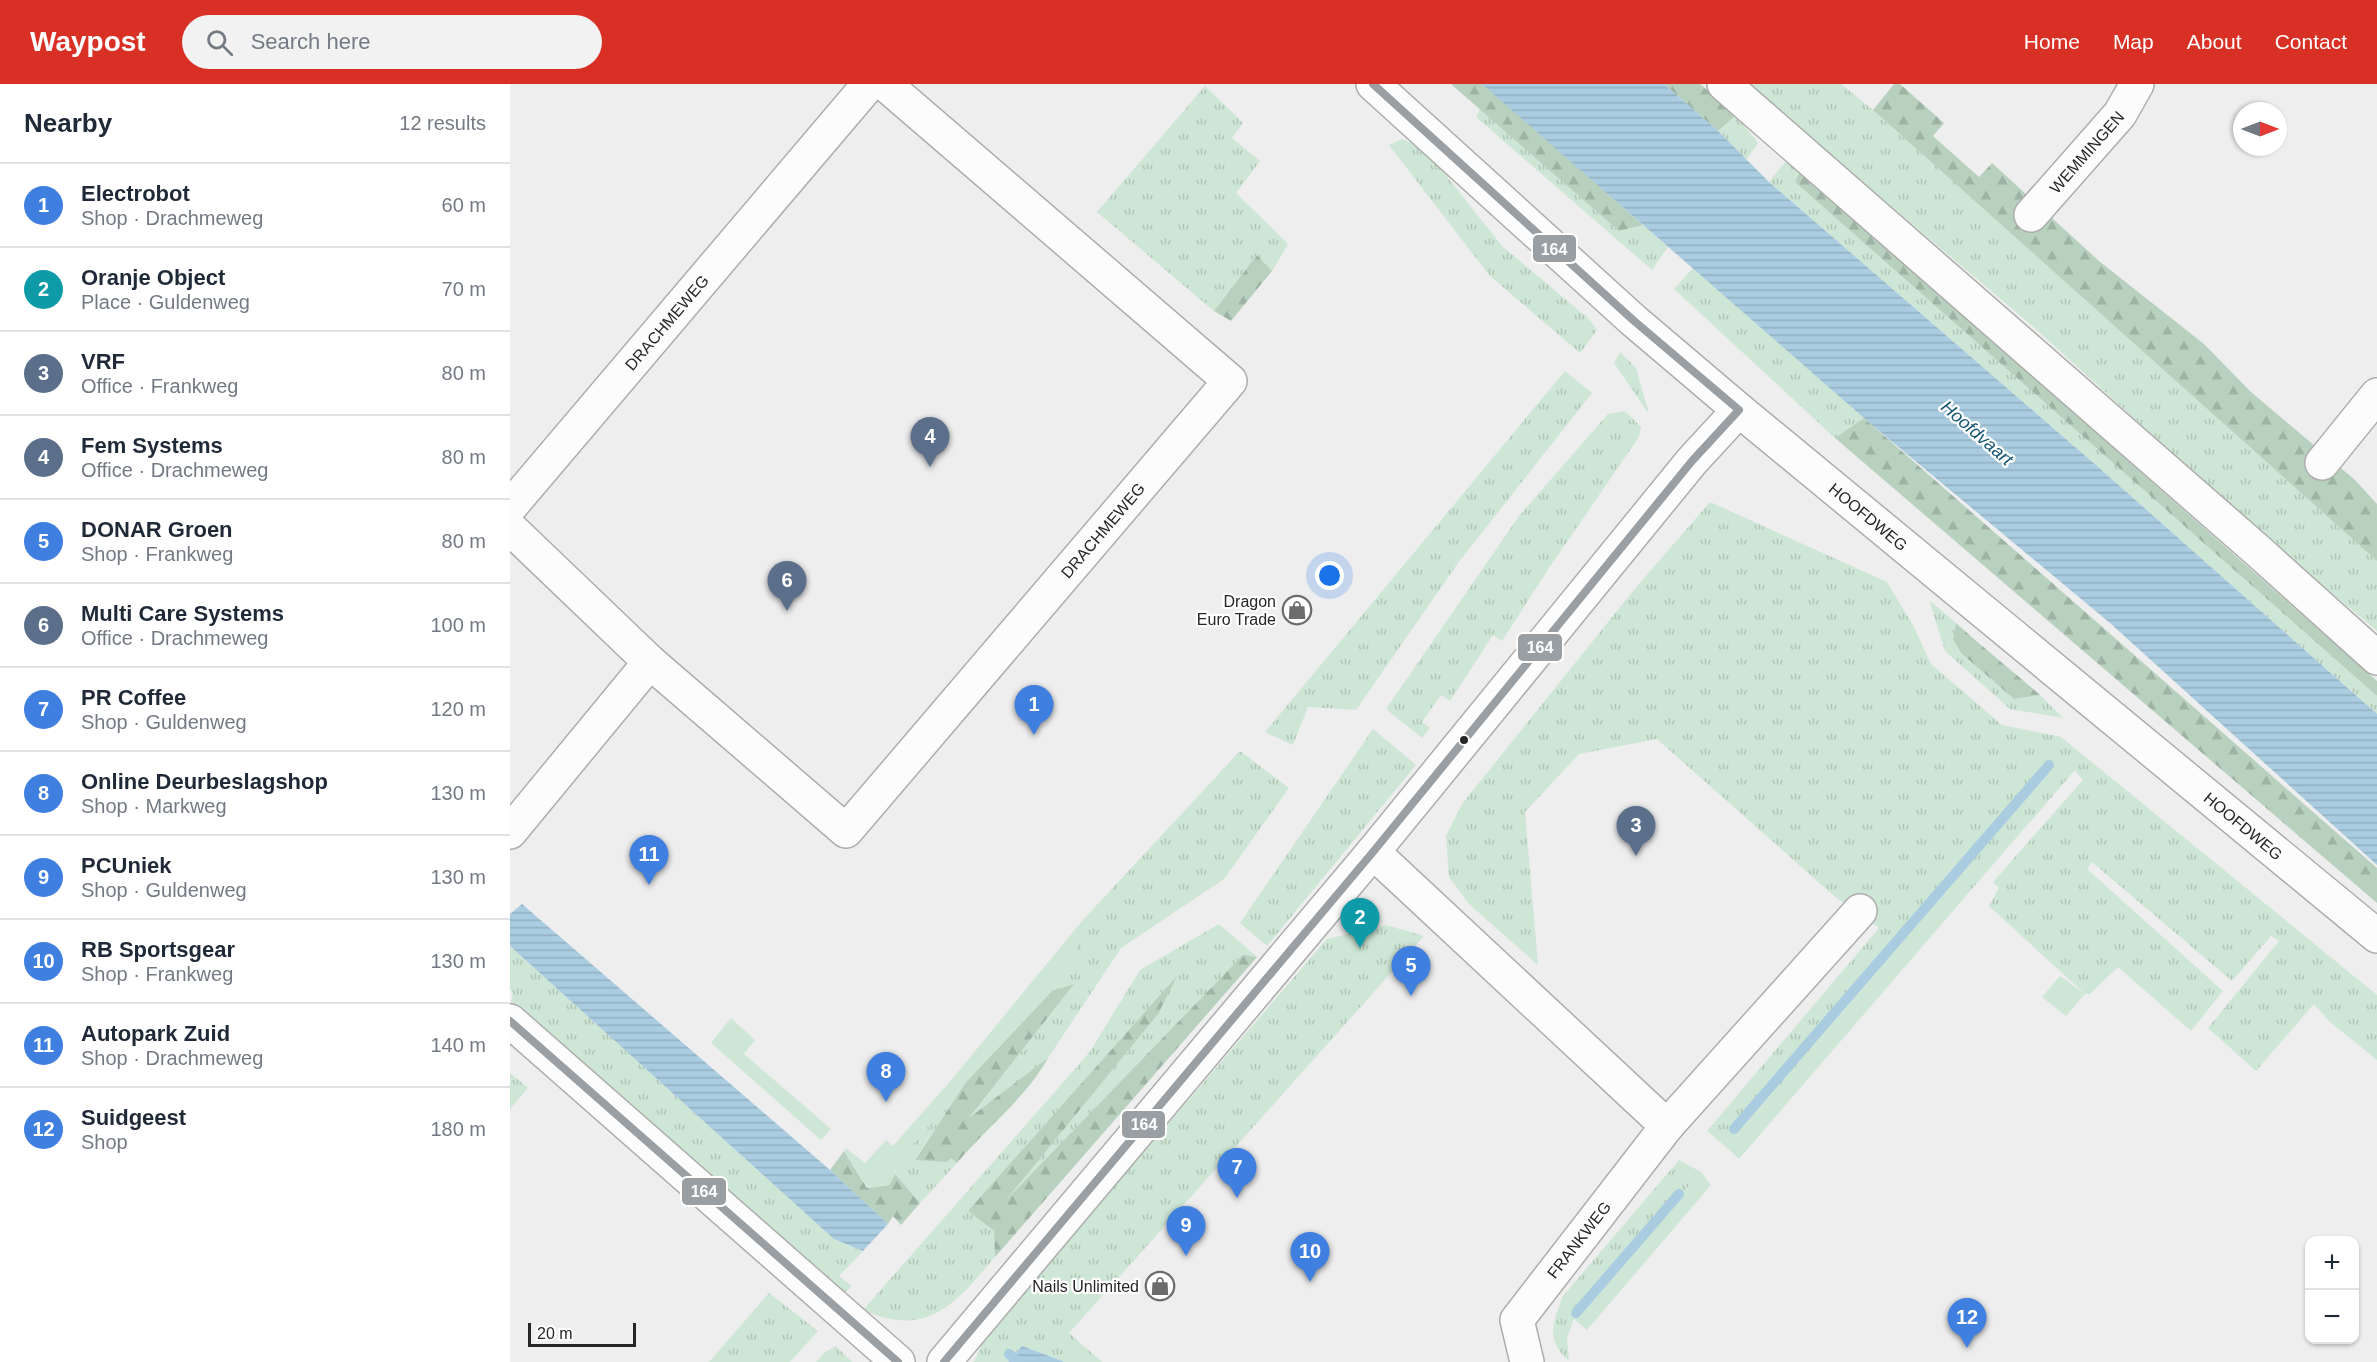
<!DOCTYPE html>
<html lang="en">
<head>
<meta charset="utf-8">
<style>
  :root { --surface:#fff; --page:#f2f2f3; --text:#1f2937; --muted:#747a83; --line:#e0e1e3; --accent:#d93025 }
  body { margin:0; font-family:Helvetica,sans-serif; background:var(--page); color:var(--text) }
  .controls { position:absolute; right:18px; bottom:18px; display:grid; overflow:hidden; border-radius:12px; box-shadow:0 2px 4px #0004 }
  .controls button { width:54px; height:54px; display:grid; place-items:center; padding:0; border:0; border-bottom:2px solid var(--line); background:var(--surface); color:var(--text); font:30px sans-serif }
  .compass { position:absolute; left:1723px; top:18px; width:54px; height:54px; border-radius:50%; background:var(--surface); box-shadow:0 2px 4px #0004; rotate:90deg }
  .scale { position:absolute; left:18px; bottom:15px; width:108px; box-sizing:border-box; padding-left:6px; border:3px solid #262627; border-top:0; font-size:16px; line-height:21px; white-space:nowrap; color:#262627; -webkit-text-stroke:4px #fff; paint-order:stroke }
  .you { position:absolute; left:820px; top:492px; width:21px; height:21px; margin:-15px; border:4px solid #fff; border-radius:50%; background:#1a73e8; box-shadow:0 0 0 9px #1a73e833 }
  .badge { display:grid; place-items:center; width:39px; height:39px; border-radius:50%; background:var(--accent); color:#fff; font-size:20px; font-weight:700 }
  .pin { position:absolute; translate:-50% -50px; filter:drop-shadow(0 2px 3px #0008) }
  .pin::after { content:''; position:absolute; top:32px; width:21px; height:18px; background:inherit; clip-path:polygon(0 0,100% 0,50% 100%) }
  .list { margin:0; padding:0; list-style:none }
  h2 { display:flex; justify-content:space-between; align-items:center; height:78px; margin:0; padding:0 24px; font-size:26px }
  h2 small { font-size:20px; font-weight:400; color:var(--muted) }
  .list li { display:grid; grid-template-columns:39px 1fr auto; gap:18px; align-items:center; box-sizing:border-box; height:84px; padding:0 24px; border-top:2px solid var(--line) }
  .list b { display:block; font-size:22px; white-space:nowrap }
  .list p { margin:0; font-size:20px; white-space:nowrap; color:var(--muted) }
  .list em { font-size:20px; font-style:normal; color:var(--muted) }
  .icon { flex:none; width:33px; height:33px; fill:none; stroke:currentColor; stroke-width:2; stroke-linecap:round; stroke-linejoin:round }
  .map { position:relative; flex:none; width:1867px; height:1278px; overflow:hidden }
  header { display:flex; align-items:center; gap:36px; box-sizing:border-box; height:84px; padding:0 30px; background:var(--accent); color:#fff }
  header strong { font-size:28px }
  nav { display:flex; gap:33px; margin-inline-start:auto; font-size:21px }
  .search { width:420px; height:54px; background:var(--page); display:flex; align-items:center; gap:15px; box-sizing:border-box; padding:0 21px; border-radius:33px; color:var(--muted); font-size:22px }
  main { display:flex }
  aside { flex:1; background:var(--surface) }
  .map>svg:first-child { display:block }
</style>
</head>
<body>
<header>
<strong>Waypost</strong>
<div class="search"><svg class="icon" aria-label="search" viewBox="0 0 24 24"><circle cx="10" cy="10" r="6"/><path d="M15 15l6 6"/></svg>Search here</div>
<nav><a>Home</a><a>Map</a><a>About</a><a>Contact</a></nav>
</header>
<main>
<aside>
<h2>Nearby<small>12 results</small></h2>
<ul class="list">
<li><span class="badge" style="background:#3f7fe0">1</span><div><b>Electrobot</b><p>Shop · Drachmeweg</p></div><em>60 m</em></li>
<li><span class="badge" style="background:#0f9aa8">2</span><div><b>Oranje Object</b><p>Place · Guldenweg</p></div><em>70 m</em></li>
<li><span class="badge" style="background:#5c6f8a">3</span><div><b>VRF</b><p>Office · Frankweg</p></div><em>80 m</em></li>
<li><span class="badge" style="background:#5c6f8a">4</span><div><b>Fem Systems</b><p>Office · Drachmeweg</p></div><em>80 m</em></li>
<li><span class="badge" style="background:#3f7fe0">5</span><div><b>DONAR Groen</b><p>Shop · Frankweg</p></div><em>80 m</em></li>
<li><span class="badge" style="background:#5c6f8a">6</span><div><b>Multi Care Systems</b><p>Office · Drachmeweg</p></div><em>100 m</em></li>
<li><span class="badge" style="background:#3f7fe0">7</span><div><b>PR Coffee</b><p>Shop · Guldenweg</p></div><em>120 m</em></li>
<li><span class="badge" style="background:#3f7fe0">8</span><div><b>Online Deurbeslagshop</b><p>Shop · Markweg</p></div><em>130 m</em></li>
<li><span class="badge" style="background:#3f7fe0">9</span><div><b>PCUniek</b><p>Shop · Guldenweg</p></div><em>130 m</em></li>
<li><span class="badge" style="background:#3f7fe0">10</span><div><b>RB Sportsgear</b><p>Shop · Frankweg</p></div><em>130 m</em></li>
<li><span class="badge" style="background:#3f7fe0">11</span><div><b>Autopark Zuid</b><p>Shop · Drachmeweg</p></div><em>140 m</em></li>
<li><span class="badge" style="background:#3f7fe0">12</span><div><b>Suidgeest</b><p>Shop</p></div><em>180 m</em></li>
</ul>
</aside>
<div class="map">
<svg width="1867" height="1278" viewBox="0 0 1867 1278">
  <defs>
    <pattern id="grass-tufts" width="24" height="20" patternUnits="userSpaceOnUse" patternTransform="scale(1.5)"><rect width="24" height="20" fill="#cee6d5"/><path d="M3 7l-1-3M5 7V3M7 7l1-3M15 17l-1-3M17 17v-4M19 17l1-3" fill="none" stroke="#b1c5b7"/></pattern>
    <pattern id="forest-firs" width="22" height="20" patternUnits="userSpaceOnUse" patternTransform="scale(1.5)"><rect width="22" height="20" fill="#b8d1bf"/><path d="M5 1l3.5 6h-7zM16 11l3.5 6h-7z" fill="#9eb3a4"/></pattern>
    <pattern id="water-rules" width="6" height="5" patternUnits="userSpaceOnUse" patternTransform="scale(1.5)"><rect width="6" height="5" fill="#a9cce1"/><path d="M0 2.5h6" fill="none" stroke="#91afc1"/></pattern>
  </defs>
  <rect width="100%" height="100%" fill="#eee"/>
  <path fill="url(#grass-tufts)" d="M 1237,0 L 1331,0 L 1363,26 L 1867,477 L 1867,547 L 1753,451 L 1520,240 Z
    M 695,2 L 733,39 L 722,54 L 750,77 L 726,109 L 778,160 L 762,187 L 747,171 L 704,227 L 587,128 Z
    M 970,25 L 1109,146 L 1133,141 L 1158,163 L 1142,186 L 966,33 Z
    M 1226,31 L 1248,59 L 1236,76 L 1208,47 Z
    M 892,55 L 915,65 L 992,162 L 1079,235 L 1087,246 L 1070,269 L 979,191 L 879,61 Z
    M 1276,77 L 1290,87 L 1285,98 L 1867,612 L 1867,630 L 1587,382 L 1259,98 Z
    M 1183,184 L 1354,334 L 1325,354 L 1164,205 Z
    M 1110,268 L 1126,284 L 1139,330 L 1104,279 Z
    M 1055,287 L 1082,309 L 948,479 L 846,626 L 798,623 L 783,661 L 755,648 Z
    M 1115,327 L 1131,343 L 1129,353 L 1039,484 L 992,557 L 983,551 L 940,617 L 931,611 L 912,638 L 920,644 L 912,654 L 876,625 L 1009,432 L 1098,330 Z
    M 1200,418 L 1377,498 L 1403,541 L 1421,580 L 1492,641 L 1551,653 L 1867,911 L 1867,976 L 1820,938 L 1804,920 L 1746,987 L 1698,944 L 1769,857 L 1761,852 L 1722,897 L 1582,778 L 1577,785 L 1713,907 L 1681,947 L 1608,883 L 1580,910 L 1575,910 L 1479,822 L 1489,804 L 1483,798 L 1573,696 L 1565,686 L 1455,813 L 1442,800 L 1217,1064 L 1197,1047 L 1369,844 L 1324,812 L 1147,655 L 1069,670 L 1015,728 L 1028,881 L 959,820 L 939,793 L 936,752 L 952,720 L 1123,507 Z
    M 1419,516 L 1446,539 L 1443,555 L 1451,569 L 1504,615 L 1530,611 L 1553,634 L 1500,625 L 1435,567 Z
    M 863,645 L 906,681 L 757,862 L 730,839 Z
    M 730,667 L 779,704 L 714,795 L 611,864 L 538,974 L 457,1037 L 563,901 L 542,907 L 579,843 L 572,837 Z
    M 709,840 L 747,873 L 733,872 L 488,1124 L 648,930 L 458,1127 L 484,1147 L 485,1173 C 446,1219 418,1255 353,1226 L 579,969 L 630,886 Z
    M 876,841 L 914,852 L 559,1249 L 592,1278 L 555,1278 L 512,1262 L 498,1278 L 464,1278 L 474,1254 L 817,855 Z
    M 0,862 L 324,1155 L 353,1167 L 329,1192 L 342,1202 L 333,1210 L 0,922 L 3,909 L 0,905 Z
    M 0,989 L 18,1004 L 0,1025 Z
    M 456,998 L 405,1075 L 441,1073 L 447,1079 L 410,1119 L 385,1090 L 387,1078 Z
    M 1169,1076 L 1191,1088 L 1064,1234 L 1057,1254 L 1059,1277 C 1035,1256 1043,1238 1053,1212 Z
    M 259,1209 L 308,1247 L 280,1278 L 199,1278 Z
    M 326,1262 L 342,1278 L 306,1278 L 315,1268 Z"/>
  <path fill="url(#forest-firs)" d="M 941,0 L 974,0 L 1133,141 L 1109,147 Z
    M 1154,0 L 1190,0 L 1226,31 L 1208,47 Z
    M 1384,0 L 1390,0 L 1434,39 L 1423,52 L 1469,93 L 1482,79 L 1589,177 L 1694,260 L 1741,308 L 1845,396 L 1867,420 L 1867,477 L 1363,26 Z
    M 1290,87 L 1867,597 L 1867,612 L 1285,98 Z
    M 747,171 L 762,187 L 721,237 L 704,227 Z
    M 1354,334 L 1867,784 L 1867,819 L 1325,354 Z
    M 1446,539 C 1473,564 1502,586 1530,611 L 1504,615 L 1451,569 L 1443,555 Z
    M 733,871 L 747,873 L 485,1173 L 484,1147 L 458,1127 L 667,892 L 648,930 L 496,1116 Z
    M 564,900 L 459,1034 L 538,974 C 516,1014 476,1044 447,1079 L 441,1074 L 437,1078 L 405,1076 L 456,998 L 542,907 Z
    M 334,1067 L 357,1104 L 379,1101 L 385,1090 L 410,1119 L 391,1141 L 383,1132 L 378,1140 L 320,1086 Z"/>
  <path fill="#cee6d5" d="M 1442,800 L 1455,813 L 1229,1075 L 1217,1064 Z
    M 572,837 L 579,843 L 542,907 L 456,998 L 387,1078 L 385,1090 L 379,1101 L 358,1104 L 334,1067 L 336,1064 L 355,1079 L 376,1056 L 383,1062 L 443,994 Z
    M 1550,892 L 1575,910 L 1556,932 L 1532,913 Z
    M 221,934 L 245,956 L 234,970 L 321,1045 L 311,1056 L 201,959 Z
    M 1191,1088 L 1201,1101 L 1077,1246 L 1063,1234 Z"/>
  <path fill="url(#water-rules)" d="M 972,0 L 1154,0 L 1208,47 L 1259,98 L 1587,382 L 1867,630 L 1867,781 L 1600,539 L 1362,341 Z
    M 12,820 L 320,1086 L 378,1140 L 353,1167 L 324,1155 L 0,862 L 0,830 Z
    M 512,1262 L 555,1278 L 498,1278 Z"/>
  <g fill="none" stroke-linecap="round" stroke-linejoin="round">
    <path stroke="#a9cce1" stroke-width="10" d="M 1224,1045 L 1539,681
      M 1066,1229 L 1169,1110
      M 499,1270 L 509,1278"/>
    <g stroke="#adadad" stroke-width="36">
      <g id="minor">
        <path id="s1" d="M 863,0 L 1123,236 L 1229,326 L 1867,852"/>
        <path d="M 1214,0 L 1747,466 L 1867,574"/>
        <path id="s2" d="M 1521,131 L 1610,30 L 1627,0"/>
        <path d="M 1812,379 L 1867,311"/>
        <path id="s3" d="M 0,423 L 359,0"/>
        <path id="s4" d="M 0,444 L 140,578 L 336,747 L 720,297 L 375,0"/>
        <path d="M 0,748 L 140,578"/>
        <path d="M 863,768 L 1157,1042 L 1007,1236 L 1017,1278"/>
        <path d="M 0,937 L 388,1278"/>
        <path d="M 1157,1042 L 1350,827"/>
        <path d="M 434,1278 L 863,768 L 1182,377 L 1229,326"/>
      </g>
    </g>
    <use href="#minor" stroke="#fcfcfc" stroke-width="33"/>
    <g stroke="#fff" stroke-width="12">
      <path id="bus-1" d="M 863,0 L 1123,236 L 1229,326
        M 0,937 L 388,1278
        M 434,1278 L 863,768 L 1182,377 L 1229,326"/>
    </g>
    <use href="#bus-1" stroke="#9a9fa3" stroke-width="8"/>
  </g>
  <defs>
    <g id="shop-ring" transform="scale(1.5)"><circle r="9.5" fill="#fff" stroke="#6c6c6d" stroke-width="1.5"/><path d="M-5-2.5h2.3a2.7 3.5 0 0 1 5.4 0H5L5.5 6h-11ZM-1.5-2.5h3a1.5 2.3 0 0 0-3 0Z" fill="#6c6c6d"/></g>
  </defs>
  <g fill-rule="evenodd">
    <use href="#shop-ring" x="787" y="526"/>
    <use href="#shop-ring" x="650" y="1202"/>
  </g>
  <circle fill="#262627" stroke="#fff" stroke-width="2" cx="954" cy="656" r="5"/>
  <g text-anchor="middle" dominant-baseline="central" stroke-width="4.5" stroke-linejoin="round" paint-order="stroke">
    <g font-size="16" fill="#262627" stroke="#fff">
      <text stroke="none"><textPath href="#s2" startOffset="84">WEMMINGEN</textPath></text>
      <text stroke="none"><textPath href="#s3" startOffset="242">DRACHMEWEG</textPath></text>
      <text stroke="none"><textPath href="#s1" startOffset="658">HOOFDWEG</textPath></text>
      <text stroke="none"><textPath href="#s4" startOffset="848">DRACHMEWEG</textPath></text>
      <text stroke="none"><textPath href="#s1" startOffset="1144">HOOFDWEG</textPath></text>
      <text transform="translate(1069 1156) rotate(-52)">FRANKWEG</text>
    </g>
    <g font-size="16" fill="#262627" stroke="#fff" text-anchor="end">
      <text x="766" y="517">Dragon<tspan x="766" dy="18">Euro Trade</tspan></text>
      <text x="629" y="1202">Nails Unlimited</text>
    </g>
    <g font-size="18" font-style="italic" fill="#175673" stroke="#fff">
      <text transform="translate(1467 349) rotate(41)">Hoofdvaart</text>
    </g>
  </g>
  <g stroke="#fff" stroke-width="2">
    <rect x="1022" y="150" width="45" height="29" rx="6" fill="#9a9fa3"/>
    <rect x="1007" y="549" width="46" height="29" rx="6" fill="#9a9fa3"/>
    <rect x="611" y="1026" width="45" height="29" rx="6" fill="#9a9fa3"/>
    <rect x="171" y="1093" width="46" height="29" rx="6" fill="#9a9fa3"/>
  </g>
  <g font-size="16" text-anchor="middle" font-weight="bold" fill="#fff">
    <text x="1044" y="171">164</text>
    <text x="1030" y="569">164</text>
    <text x="634" y="1046">164</text>
    <text x="194" y="1113">164</text>
  </g>
</svg>
<div class="controls">
<button>+</button>
<button>−</button>
</div>
<svg class="compass" viewBox="-18 -18 36 36"><path d="M0-13l5 13h-10z" fill="#e53935"/><path d="M0 13l5-13h-10z" fill="#747a83"/></svg>
<div class="scale">20 m</div>
<div class="you"></div>
<div class="pin badge" style="left:524px;top:651px;background:#3f7fe0">1</div>
<div class="pin badge" style="left:850px;top:864px;background:#0f9aa8">2</div>
<div class="pin badge" style="left:1126px;top:772px;background:#5c6f8a">3</div>
<div class="pin badge" style="left:420px;top:383px;background:#5c6f8a">4</div>
<div class="pin badge" style="left:901px;top:912px;background:#3f7fe0">5</div>
<div class="pin badge" style="left:277px;top:527px;background:#5c6f8a">6</div>
<div class="pin badge" style="left:727px;top:1114px;background:#3f7fe0">7</div>
<div class="pin badge" style="left:376px;top:1018px;background:#3f7fe0">8</div>
<div class="pin badge" style="left:676px;top:1172px;background:#3f7fe0">9</div>
<div class="pin badge" style="left:800px;top:1198px;background:#3f7fe0">10</div>
<div class="pin badge" style="left:139px;top:801px;background:#3f7fe0">11</div>
<div class="pin badge" style="left:1457px;top:1264px;background:#3f7fe0">12</div>
</div>
</main>
</body>
</html>
